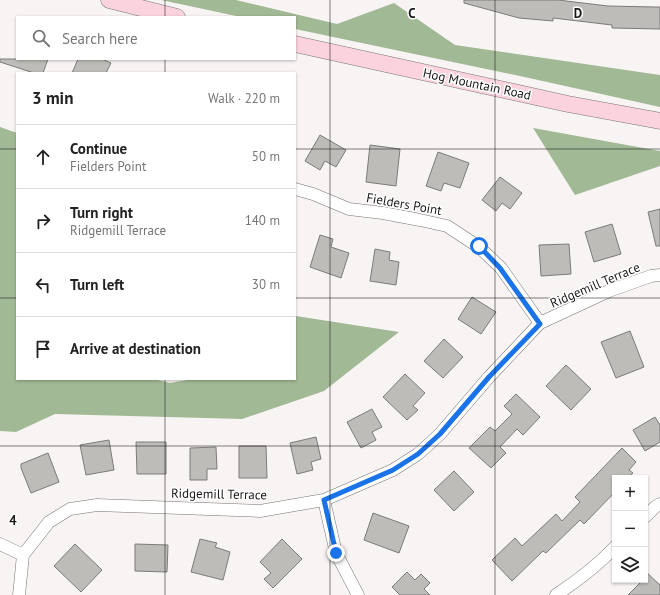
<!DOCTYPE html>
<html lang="en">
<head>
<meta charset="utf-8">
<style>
  :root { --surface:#fff; --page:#f6f6f6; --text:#222; --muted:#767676; --line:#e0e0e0 }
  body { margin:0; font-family:"PT Sans",sans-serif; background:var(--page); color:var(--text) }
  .controls { position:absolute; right:12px; bottom:12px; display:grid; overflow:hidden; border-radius:0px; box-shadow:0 1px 3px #0004 }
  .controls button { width:36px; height:36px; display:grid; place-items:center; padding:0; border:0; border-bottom:1px solid var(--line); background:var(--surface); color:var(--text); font:20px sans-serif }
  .stop { position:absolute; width:12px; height:12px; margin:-9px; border:3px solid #1a73e8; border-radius:50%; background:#fff }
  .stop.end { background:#1a73e8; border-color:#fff; box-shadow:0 1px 4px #0008 }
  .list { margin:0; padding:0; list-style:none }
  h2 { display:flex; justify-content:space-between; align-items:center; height:52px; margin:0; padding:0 16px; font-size:17px }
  h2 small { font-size:13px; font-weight:400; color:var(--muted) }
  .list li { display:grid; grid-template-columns:26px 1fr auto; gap:12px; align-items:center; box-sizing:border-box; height:64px; padding:0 16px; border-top:1px solid var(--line) }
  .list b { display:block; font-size:15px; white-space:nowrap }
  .list p { margin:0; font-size:13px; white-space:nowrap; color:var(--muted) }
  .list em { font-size:13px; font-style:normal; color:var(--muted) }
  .icon { flex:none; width:22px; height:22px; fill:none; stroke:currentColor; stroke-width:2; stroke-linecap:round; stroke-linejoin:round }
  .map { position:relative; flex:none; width:660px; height:595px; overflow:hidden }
  .search { position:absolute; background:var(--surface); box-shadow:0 1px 3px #0004; left:16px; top:16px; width:280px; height:44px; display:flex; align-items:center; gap:10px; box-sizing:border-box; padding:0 14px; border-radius:0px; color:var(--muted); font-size:15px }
  .panel { position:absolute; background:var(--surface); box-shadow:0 1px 3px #0004; left:16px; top:72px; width:280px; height:308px; border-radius:0px }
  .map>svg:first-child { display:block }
</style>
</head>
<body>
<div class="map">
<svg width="660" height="595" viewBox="0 0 660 595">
  <rect width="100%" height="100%" fill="#f8f4f3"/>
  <path fill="#a2b995" d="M 161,0 L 236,0 L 337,24 L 394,3 L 455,45 L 660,75 L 660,107 L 529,78 L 295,29 L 295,17 L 241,17 Z
    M 0,127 L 17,133 L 17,379 L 154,379 L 170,383 L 193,379 L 295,379 L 296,316 L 399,332 L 324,391 L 242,419 L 55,414 L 16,432 L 0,431 Z
    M 533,128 L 660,151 L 660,166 L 575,195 Z"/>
  <path fill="#bebcb9" stroke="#7c7b78" d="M 464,0 L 558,0 L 608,6 L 655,7 L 660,7 L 660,29 L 612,28 L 612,25 L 553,18 L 553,21 L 519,18 L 464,3 Z
    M 0,59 L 48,59 L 43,73 L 34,73 L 0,62 Z
    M 78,59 L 102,59 L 111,63 L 106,73 L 72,73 Z
    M 320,135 L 346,150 L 336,167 L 325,161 L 320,170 L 305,161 Z
    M 370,145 L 400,149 L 396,186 L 366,182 Z
    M 438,152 L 469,163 L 460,188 L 444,183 L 441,191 L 426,186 Z
    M 500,177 L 522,193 L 510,209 L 502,203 L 496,211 L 482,200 Z
    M 660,209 L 660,246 L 656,246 L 648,212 Z
    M 612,224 L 621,254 L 594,262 L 585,232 Z
    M 320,235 L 333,239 L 331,247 L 349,253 L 341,278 L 310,267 Z
    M 569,244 L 571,274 L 541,276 L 539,245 Z
    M 375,249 L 390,252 L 389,260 L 399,262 L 396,285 L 370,281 Z
    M 472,297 L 496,312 L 481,334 L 458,319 Z
    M 630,331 L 644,367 L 616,378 L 601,342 Z
    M 444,339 L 463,357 L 443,378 L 424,361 Z
    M 566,365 L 591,389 L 571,410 L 546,386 Z
    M 405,374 L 425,393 L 413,406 L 418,410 L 407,420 L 383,397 Z
    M 516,394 L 540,417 L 523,435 L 517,429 L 500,447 L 506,453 L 491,468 L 469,448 L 490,427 L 495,431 L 512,414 L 504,406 Z
    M 372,409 L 382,427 L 372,432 L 376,440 L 361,448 L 347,422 Z
    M 655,417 L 660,425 L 660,442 L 645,451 L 633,430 Z
    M 316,437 L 321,459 L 311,462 L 313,470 L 297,474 L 290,443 Z
    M 109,440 L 114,470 L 86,475 L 80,445 Z
    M 136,442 L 166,442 L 166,474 L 137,474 Z
    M 239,446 L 266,446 L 267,478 L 239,478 Z
    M 216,447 L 217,469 L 207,469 L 207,480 L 190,480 L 190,448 Z
    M 622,448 L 636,462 L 629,470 L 633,473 L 627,478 L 615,478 L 615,492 L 584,524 L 580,520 L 546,553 L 543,551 L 512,581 L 492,560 L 515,538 L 522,546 L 556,514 L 562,521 L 580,502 L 575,497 Z
    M 48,453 L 59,482 L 31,493 L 21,468 L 21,464 Z
    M 454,471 L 474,492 L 454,511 L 434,490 Z
    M 373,513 L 409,526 L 399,553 L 364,540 Z
    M 200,539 L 217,543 L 215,547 L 230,552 L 223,580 L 191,572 Z
    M 282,539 L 302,559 L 273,588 L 264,579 L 271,573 L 260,562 Z
    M 75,544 L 102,570 L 81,592 L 54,566 Z
    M 135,544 L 168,545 L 167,572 L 135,571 Z
    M 645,571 L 660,585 L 660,595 L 628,595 L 643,580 L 645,580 Z
    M 407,572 L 415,580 L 421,574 L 430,583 L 424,589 L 430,595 L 400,595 L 392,587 Z"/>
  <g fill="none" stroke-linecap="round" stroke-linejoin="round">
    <g stroke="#797674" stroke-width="13">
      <path id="street" d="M 295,189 L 313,194 L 349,209 L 383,213 L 420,220 L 447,226 L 479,247 L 501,268 L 540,323
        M 324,500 L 336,553 L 358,595
        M 645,517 L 655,507 L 660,504
        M 0,544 L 23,555
        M 19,595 L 23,555 L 49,522 L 70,509 L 97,505 L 260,511 L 324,500 L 393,470 L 418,454 L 440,434 L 489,377 L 540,323 L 609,291 L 651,276 L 660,275
        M 556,595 C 577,581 597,566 615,547"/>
    </g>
    <g stroke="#797674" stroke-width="17">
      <path id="secondary" d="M 109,0 L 177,17
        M 295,44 L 568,104 L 660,121"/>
    </g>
    <use href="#street" stroke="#fff" stroke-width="12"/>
    <use href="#secondary" stroke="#fbd3de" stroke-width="16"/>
  </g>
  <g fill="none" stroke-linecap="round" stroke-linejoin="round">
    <path stroke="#1a73e8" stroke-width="5" d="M 336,553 L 324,500 L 393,470 L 418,454 L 440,434 L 489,377 L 540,324 L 500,268 L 479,246"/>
  </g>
  <path fill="none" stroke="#191817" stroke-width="1" stroke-opacity="0.55" d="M 165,0 L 165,17M 330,0 L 330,595M 495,0 L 495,595M 165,59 L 165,73M 0,149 L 17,149M 295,149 L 660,149M 0,298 L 17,298M 295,298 L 660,298M 165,379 L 165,595M 0,446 L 660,446"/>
  <g text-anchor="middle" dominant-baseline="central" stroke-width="3" stroke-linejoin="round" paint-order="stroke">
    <g font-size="13" fill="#191817" stroke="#fff">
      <text transform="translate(477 84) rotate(12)">Hog Mountain Road</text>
      <text transform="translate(404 204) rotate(10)">Fielders Point</text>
      <text transform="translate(595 285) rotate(-23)">Ridgemill Terrace</text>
      <text transform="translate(219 494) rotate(1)">Ridgemill Terrace</text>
    </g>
  </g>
  <g font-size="13" text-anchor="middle" font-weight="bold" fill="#191817" stroke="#fff" stroke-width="3" stroke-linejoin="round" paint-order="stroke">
    <text x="412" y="18">C</text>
    <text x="578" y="18">D</text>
    <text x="13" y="525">4</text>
  </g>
</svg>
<div class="controls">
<button>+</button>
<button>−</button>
<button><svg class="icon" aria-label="layers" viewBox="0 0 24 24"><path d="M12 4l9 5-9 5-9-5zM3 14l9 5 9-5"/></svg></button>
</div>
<div class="stop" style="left:479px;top:246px"></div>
<div class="stop end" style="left:336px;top:553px"></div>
<div class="search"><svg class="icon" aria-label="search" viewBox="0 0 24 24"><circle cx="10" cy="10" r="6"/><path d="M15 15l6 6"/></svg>Search here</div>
<section class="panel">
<h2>3 min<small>Walk · 220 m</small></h2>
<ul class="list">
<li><svg class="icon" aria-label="ahead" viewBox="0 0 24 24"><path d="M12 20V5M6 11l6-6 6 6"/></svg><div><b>Continue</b><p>Fielders Point</p></div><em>50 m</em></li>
<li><svg class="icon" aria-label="right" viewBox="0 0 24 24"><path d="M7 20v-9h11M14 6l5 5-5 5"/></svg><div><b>Turn right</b><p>Ridgemill Terrace</p></div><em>140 m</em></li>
<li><svg class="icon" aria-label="left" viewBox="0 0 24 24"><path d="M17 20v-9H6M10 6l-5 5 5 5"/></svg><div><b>Turn left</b></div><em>30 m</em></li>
<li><svg class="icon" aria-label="arrive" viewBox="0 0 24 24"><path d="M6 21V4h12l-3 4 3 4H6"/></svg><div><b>Arrive at destination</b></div></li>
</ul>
</section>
</div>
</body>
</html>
